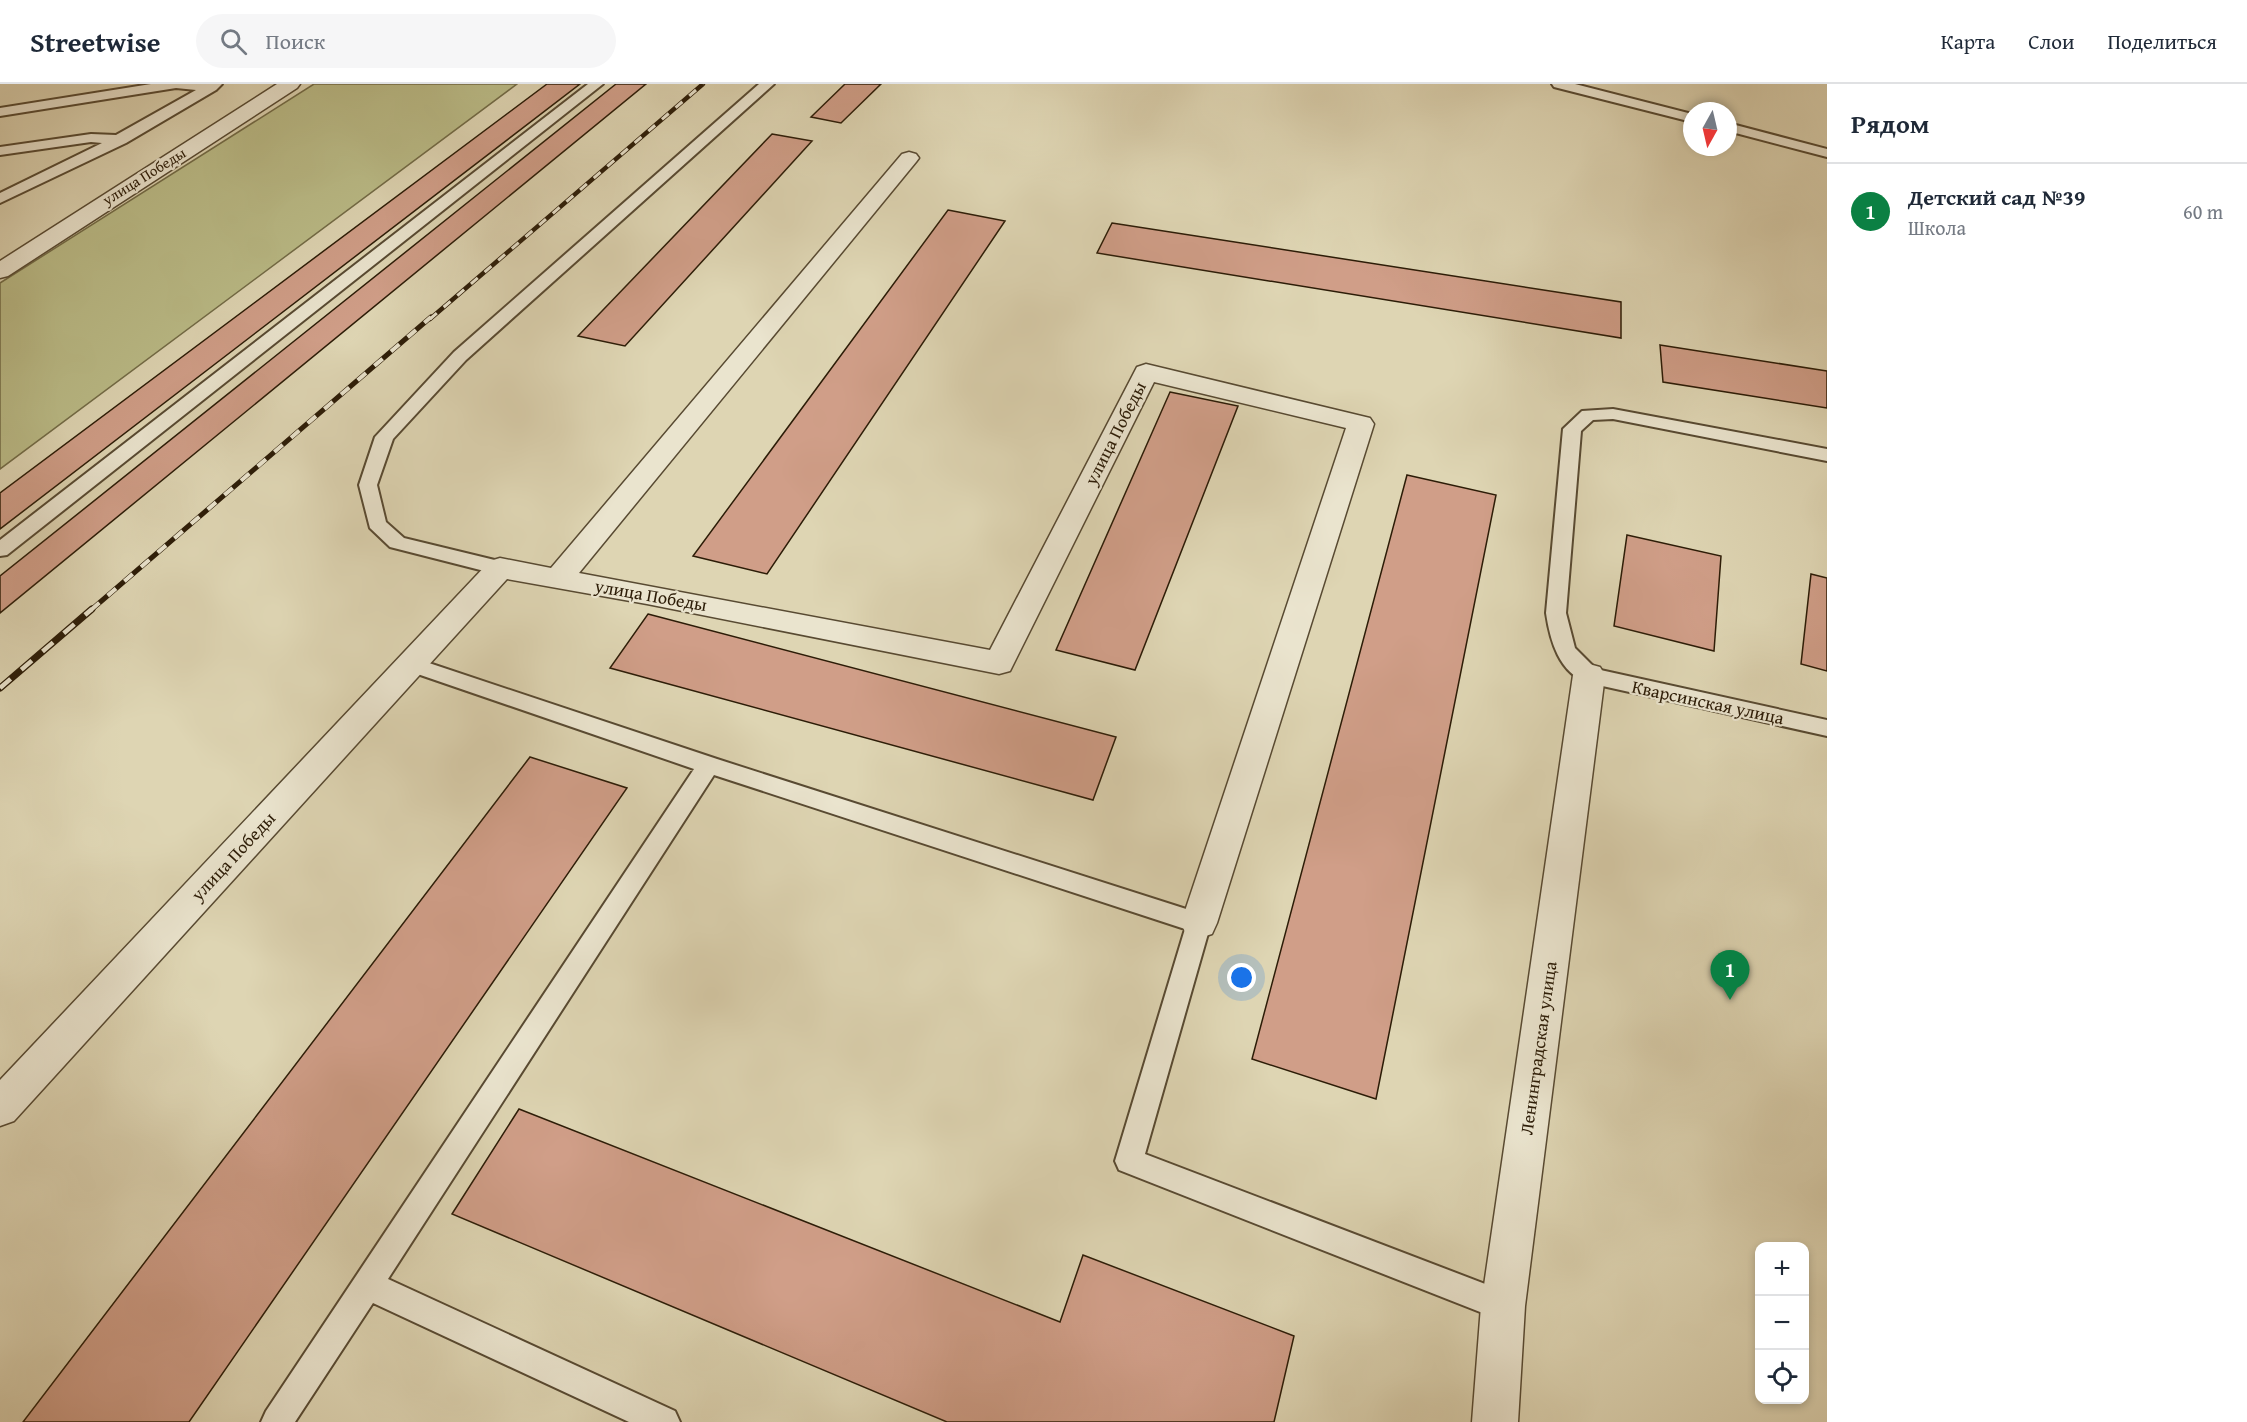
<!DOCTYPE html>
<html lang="ru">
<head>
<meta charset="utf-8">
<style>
  :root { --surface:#fff; --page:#f6f6f7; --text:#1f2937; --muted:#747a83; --line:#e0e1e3; --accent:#0b8043 }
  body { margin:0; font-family:"Gentium Book Plus",serif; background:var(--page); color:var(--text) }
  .controls { position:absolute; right:18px; bottom:18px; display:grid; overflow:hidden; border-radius:12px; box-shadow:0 3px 9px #0003 }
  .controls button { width:54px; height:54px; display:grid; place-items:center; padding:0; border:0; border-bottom:2px solid var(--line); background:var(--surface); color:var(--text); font:30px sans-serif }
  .compass { position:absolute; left:1683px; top:18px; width:54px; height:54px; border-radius:50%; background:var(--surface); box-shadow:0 3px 9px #0003; rotate:188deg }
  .you { position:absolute; left:1242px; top:894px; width:21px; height:21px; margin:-15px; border:4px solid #fff; border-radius:50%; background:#1a73e8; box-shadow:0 0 0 9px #1a73e833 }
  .badge { display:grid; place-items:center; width:39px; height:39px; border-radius:50%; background:var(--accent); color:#fff; font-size:20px; font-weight:700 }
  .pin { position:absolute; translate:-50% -50px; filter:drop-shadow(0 2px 3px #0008) }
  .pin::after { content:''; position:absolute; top:32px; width:21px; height:18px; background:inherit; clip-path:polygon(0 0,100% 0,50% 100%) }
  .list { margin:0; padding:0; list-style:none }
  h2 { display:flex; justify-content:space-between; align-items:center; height:78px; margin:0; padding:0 24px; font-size:26px }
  h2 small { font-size:20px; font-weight:400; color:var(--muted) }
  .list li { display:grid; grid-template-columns:39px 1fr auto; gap:18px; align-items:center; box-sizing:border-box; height:96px; padding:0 24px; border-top:2px solid var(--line) }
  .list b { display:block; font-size:22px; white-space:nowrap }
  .list p { margin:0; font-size:20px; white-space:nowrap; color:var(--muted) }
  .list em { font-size:20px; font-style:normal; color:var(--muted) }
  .icon { flex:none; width:33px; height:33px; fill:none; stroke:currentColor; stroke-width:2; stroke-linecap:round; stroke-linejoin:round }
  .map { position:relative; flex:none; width:1827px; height:1338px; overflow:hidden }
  header { display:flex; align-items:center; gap:36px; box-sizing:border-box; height:84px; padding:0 30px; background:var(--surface); border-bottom:2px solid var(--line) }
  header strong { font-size:28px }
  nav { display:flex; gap:33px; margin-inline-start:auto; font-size:21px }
  .search { width:420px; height:54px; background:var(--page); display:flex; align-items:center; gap:15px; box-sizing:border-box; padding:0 21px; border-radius:33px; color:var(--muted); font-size:22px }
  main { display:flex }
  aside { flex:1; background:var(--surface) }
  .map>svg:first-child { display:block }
</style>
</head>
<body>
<header>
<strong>Streetwise</strong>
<div class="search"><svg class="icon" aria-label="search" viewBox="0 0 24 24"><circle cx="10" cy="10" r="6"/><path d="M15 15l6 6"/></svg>Поиск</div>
<nav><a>Карта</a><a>Слои</a><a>Поделиться</a></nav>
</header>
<main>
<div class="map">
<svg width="1827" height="1338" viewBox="0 0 1827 1338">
  <rect width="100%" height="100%" fill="#ded5b3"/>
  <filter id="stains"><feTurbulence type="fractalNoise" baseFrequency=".00333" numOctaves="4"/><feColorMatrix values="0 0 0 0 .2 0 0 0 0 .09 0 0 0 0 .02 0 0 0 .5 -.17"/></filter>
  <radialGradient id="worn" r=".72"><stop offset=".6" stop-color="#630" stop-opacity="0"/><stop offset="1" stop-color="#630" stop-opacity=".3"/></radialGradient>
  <path fill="#babb87" stroke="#736c47" stroke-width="1.5" d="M 314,0 L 517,0 L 0,385 L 0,199 Z"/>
  <path fill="#d09e88" stroke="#2c1c07" stroke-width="1.5" d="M 547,0 L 580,0 L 0,445 L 0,409 Z
    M 616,0 L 646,0 L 0,529 L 0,492 Z
    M 845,0 L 881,0 L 841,39 L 811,33 Z
    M 772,50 L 812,57 L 625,262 L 578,252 Z
    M 948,126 L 1005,137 L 767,490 L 693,472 Z
    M 1112,139 L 1621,218 L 1621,254 L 1097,169 Z
    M 1660,261 L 1827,287 L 1827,324 L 1663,298 Z
    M 1170,308 L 1238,322 L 1135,586 L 1056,566 Z
    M 1407,391 L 1496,411 L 1376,1015 L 1252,975 Z
    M 1627,451 L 1721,472 L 1714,567 L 1614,542 Z
    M 1811,490 L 1827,494 L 1827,587 L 1801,580 Z
    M 648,530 L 1116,653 L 1093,716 L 610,584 Z
    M 530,673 L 627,704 L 189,1338 L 23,1338 Z
    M 519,1025 L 1060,1238 L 1083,1171 L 1294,1252 L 1274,1338 L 947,1338 L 452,1130 Z"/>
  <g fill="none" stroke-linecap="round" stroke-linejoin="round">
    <g stroke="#584a32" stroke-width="4">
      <path id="lane" d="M 151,0 L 222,0 L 216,6 L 126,59 L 0,119 L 0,109 L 102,59 L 91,58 L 0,71 L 0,63 L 91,50 L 116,51 L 196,6 L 176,4 L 0,32 L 0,24 Z
        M 588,0 L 603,0 L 7,471 L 0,472 L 0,456 Z
        M 759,0 L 774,0 L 466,276 L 393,355 L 377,401 L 386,438 L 404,454 L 507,479 L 510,484 L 507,489 L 500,491 L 390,463 L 370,444 L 359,401 L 375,353 L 454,268 Z
        M 1552,0 L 1575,0 L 1692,30 L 1692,38 L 1554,3 Z
        M 1728,39 L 1827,65 L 1827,73 L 1728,47 Z
        M 1613,325 L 1827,365 L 1827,377 L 1613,335 L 1593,336 L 1581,347 L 1566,529 L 1575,564 L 1596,585 L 1827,636 L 1827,652 L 1589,599 C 1559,590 1550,556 1546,529 L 1563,345 L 1582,327 Z
        M 411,573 L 717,675 L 1208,832 L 1211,839 L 1145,1070 L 1514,1211 L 1518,1222 L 1514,1233 L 1503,1237 L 1119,1086 L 1115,1077 L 1185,845 L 714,691 L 388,1195 L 675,1327 L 680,1338 L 629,1338 L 373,1219 L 295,1338 L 261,1338 L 266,1327 L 694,685 L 403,585 L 400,580 L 403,575 Z"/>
    </g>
    <g stroke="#584a32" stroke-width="3">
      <path id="street" d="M 277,0 L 300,0 L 297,4 L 8,192 L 0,194 L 0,177 Z
        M 909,68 L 916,70 L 919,74 L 916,78 L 579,489 L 990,566 L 1137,283 L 1146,280 L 1370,334 L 1374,340 L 1217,839 L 1212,850 L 1199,854 L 1186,850 L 1181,839 L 1346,344 L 1154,298 L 1010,587 L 999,590 L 647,520 L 507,495 L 14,1037 L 0,1042 L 0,996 L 490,477 L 500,474 L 551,484 L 902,70 Z
        M 1589,580 L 1600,583 L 1605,591 L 1525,1222 L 1518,1338 L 1472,1338 L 1481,1222 L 1573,591 L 1578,583 Z"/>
    </g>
    <use href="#lane" fill="#eae4ce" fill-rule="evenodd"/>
    <use href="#street" fill="#eae4ce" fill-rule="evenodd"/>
    <g stroke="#2c1c07" stroke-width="4.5">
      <path id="rail-far2" d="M 430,235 L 703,0"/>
    </g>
    <g stroke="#2c1c07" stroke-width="5">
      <path id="rail-far1" d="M 91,526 L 431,233"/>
    </g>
    <g stroke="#2c1c07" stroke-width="7">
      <path id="rail" d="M 0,604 L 92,525"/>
    </g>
    <use href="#rail-far2" stroke="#eae4ce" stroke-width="3" stroke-dasharray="9" stroke-linecap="butt"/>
    <use href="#rail-far1" stroke="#eae4ce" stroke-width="4" stroke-dasharray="11" stroke-linecap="butt"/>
    <use href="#rail" stroke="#eae4ce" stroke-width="4.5" stroke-dasharray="14" stroke-linecap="butt"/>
  </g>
  <g text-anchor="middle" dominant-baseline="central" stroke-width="4.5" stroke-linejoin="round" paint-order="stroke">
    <g font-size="15" fill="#2c1c07" stroke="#eae4ce">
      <text transform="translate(144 92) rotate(-32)">улица Победы</text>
    </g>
    <g font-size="18" fill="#2c1c07" stroke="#eae4ce">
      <text transform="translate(1115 349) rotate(-63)">улица Победы</text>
      <text transform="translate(651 511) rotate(10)">улица Победы</text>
      <text transform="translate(1708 618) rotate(12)">Кварсинская улица</text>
      <text transform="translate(233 772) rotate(-47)">улица Победы</text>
      <text transform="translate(1538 964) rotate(-82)">Ленинградская улица</text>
    </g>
  </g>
  <rect width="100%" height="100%" filter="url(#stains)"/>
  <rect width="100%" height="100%" fill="url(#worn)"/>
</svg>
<div class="controls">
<button>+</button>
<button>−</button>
<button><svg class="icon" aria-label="locate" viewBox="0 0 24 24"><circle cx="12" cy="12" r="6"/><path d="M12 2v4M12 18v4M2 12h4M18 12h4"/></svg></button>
</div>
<svg class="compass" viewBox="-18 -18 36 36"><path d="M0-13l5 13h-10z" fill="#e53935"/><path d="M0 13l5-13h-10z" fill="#747a83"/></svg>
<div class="you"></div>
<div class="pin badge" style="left:1730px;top:916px">1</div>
</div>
<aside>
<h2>Рядом<small></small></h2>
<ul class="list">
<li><span class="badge">1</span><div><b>Детский сад №39</b><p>Школа</p></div><em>60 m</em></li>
</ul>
</aside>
</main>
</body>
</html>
